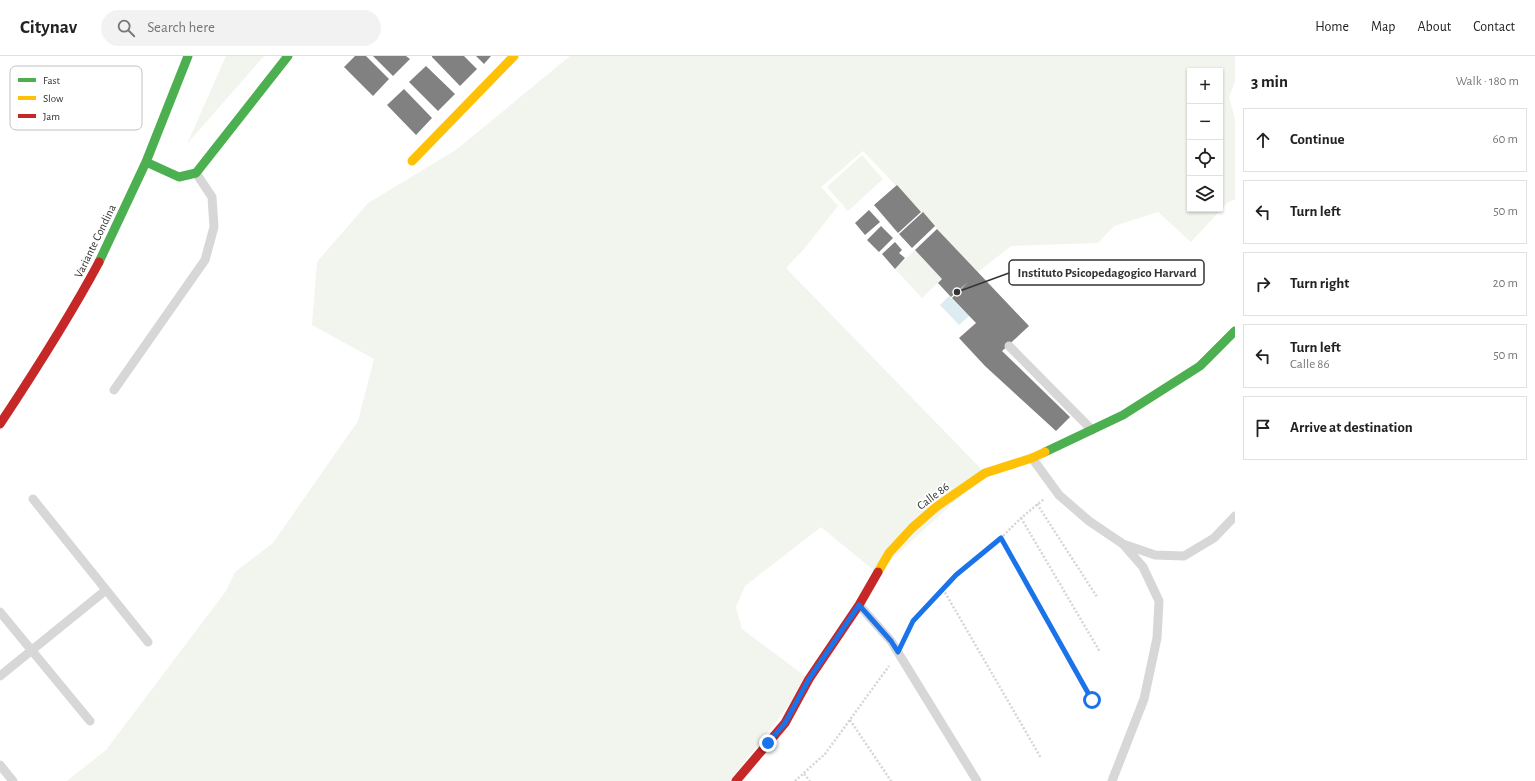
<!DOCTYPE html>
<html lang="en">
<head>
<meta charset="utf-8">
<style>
  :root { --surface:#fff; --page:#f2f2f2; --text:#222; --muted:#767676; --line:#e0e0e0 }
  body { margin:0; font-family:"Alegreya Sans",sans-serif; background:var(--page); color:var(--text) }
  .controls { position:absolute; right:12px; top:12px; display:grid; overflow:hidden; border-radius:0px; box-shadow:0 1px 3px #0004 }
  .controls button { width:36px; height:36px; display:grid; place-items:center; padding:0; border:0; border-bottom:1px solid var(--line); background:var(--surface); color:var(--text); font:20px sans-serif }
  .stop { position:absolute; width:12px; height:12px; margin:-9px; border:3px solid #1a73e8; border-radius:50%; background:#fff }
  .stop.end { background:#1a73e8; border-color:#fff; box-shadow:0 1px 4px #0008 }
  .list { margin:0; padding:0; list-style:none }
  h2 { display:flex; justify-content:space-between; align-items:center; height:52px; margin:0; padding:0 16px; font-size:17px }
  h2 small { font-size:13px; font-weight:400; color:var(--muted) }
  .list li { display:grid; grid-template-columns:26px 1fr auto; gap:12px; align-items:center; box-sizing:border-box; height:64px; margin:0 8px 8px; padding:0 8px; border:1px solid var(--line); border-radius:0px }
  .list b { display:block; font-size:15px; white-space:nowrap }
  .list p { margin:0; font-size:13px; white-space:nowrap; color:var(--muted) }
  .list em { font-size:13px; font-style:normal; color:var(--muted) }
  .icon { flex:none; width:22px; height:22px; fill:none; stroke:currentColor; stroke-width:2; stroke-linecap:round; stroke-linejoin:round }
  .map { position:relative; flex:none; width:1235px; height:725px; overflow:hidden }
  header { display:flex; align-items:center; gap:24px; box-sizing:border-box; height:56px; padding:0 20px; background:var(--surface); border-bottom:1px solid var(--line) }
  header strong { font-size:19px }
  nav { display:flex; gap:22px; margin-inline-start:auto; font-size:14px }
  .search { width:280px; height:36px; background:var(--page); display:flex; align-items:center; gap:10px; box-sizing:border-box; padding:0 14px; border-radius:22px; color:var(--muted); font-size:15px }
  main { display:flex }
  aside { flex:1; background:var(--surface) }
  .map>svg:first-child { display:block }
</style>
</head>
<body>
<header>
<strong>Citynav</strong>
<div class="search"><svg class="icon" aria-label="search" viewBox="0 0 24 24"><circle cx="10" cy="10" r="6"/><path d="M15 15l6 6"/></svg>Search here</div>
<nav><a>Home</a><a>Map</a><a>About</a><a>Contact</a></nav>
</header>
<main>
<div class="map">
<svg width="1235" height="725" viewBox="0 0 1235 725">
  <rect width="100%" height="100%" fill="#fff"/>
  <path fill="#f1f5ed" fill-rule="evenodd" d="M 226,0 L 264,0 L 187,88 Z
    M 570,0 L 1235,0 L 1235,26 L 1229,41 L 1235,63 L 1235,143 L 1227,147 L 1191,186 L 1158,156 L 1114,170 L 1098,187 L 1011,190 L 978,216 L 863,95 L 821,131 L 838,150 L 804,193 L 786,212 L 985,417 L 877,517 L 821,471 L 745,530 L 736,551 L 742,573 L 809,623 L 730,725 L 67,725 L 106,694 L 226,535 L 235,516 L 273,487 L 358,365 L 374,303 L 312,269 L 317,206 L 368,147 L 456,94 ZM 1190,15 L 1220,15 L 1220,153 L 1190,153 Z
    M 862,99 L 883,123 L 848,155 L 827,131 Z
    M 915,194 L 942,223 L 922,242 L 895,213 Z"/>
  <path fill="#ddebf3" d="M 949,240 L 969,260 L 959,269 L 940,249 Z"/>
  <path fill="#818181" d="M 355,0 L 366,0 L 389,23 L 373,40 L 344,11 Z
    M 373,0 L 406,0 L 410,3 L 393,20 Z
    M 432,0 L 464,0 L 477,13 L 460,30 L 432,1 Z
    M 476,0 L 491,0 L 484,8 Z
    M 426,10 L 455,38 L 438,55 L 409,26 Z
    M 404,33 L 432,62 L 416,79 L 387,49 Z
    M 897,129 L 921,156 L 898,177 L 874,149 Z
    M 869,154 L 880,166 L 865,179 L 855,167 Z
    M 923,156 L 935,170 L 912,192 L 899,178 Z
    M 881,170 L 893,182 L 879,196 L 867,184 Z
    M 937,173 L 1029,270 L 1002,295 L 1070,361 L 1056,375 L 985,310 L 959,282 L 976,267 L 952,242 L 968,226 L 951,241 L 938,227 L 942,223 L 915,194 Z
    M 895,186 L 902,194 L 899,197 L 905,202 L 895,213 L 882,198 Z"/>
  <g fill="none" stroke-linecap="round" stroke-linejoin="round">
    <path stroke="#d6d6d6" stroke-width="2.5" stroke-dasharray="2 2" stroke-linecap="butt" d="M 1037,448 L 1097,541
      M 1021,462 L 1100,596
      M 1001,482 L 1092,644
      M 943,533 L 1041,702
      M 906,579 L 913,565 L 956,519 L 1001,482 L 1021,462 L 1044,443
      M 850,664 L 891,725
      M 804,718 L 810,725
      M 795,725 L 825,698 L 889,610"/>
    <path stroke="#d7d7d7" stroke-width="9" d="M 1009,290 L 1092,374
      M 114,334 L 205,204 L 214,171 L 212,141 L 196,117
      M 1032,402 L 1059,439 L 1089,465 L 1123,488 L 1155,499 L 1184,500 L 1214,482 L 1235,460
      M 33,443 L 148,586
      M 859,549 L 891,585 L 977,725
      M 0,556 L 90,665
      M 0,620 L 106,534
      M 0,709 L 13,725
      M 1112,725 L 1144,643 L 1157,582 L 1159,545 L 1143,511 L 1123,488"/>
    <path stroke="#4caf50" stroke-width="9" d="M 146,106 L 179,121 L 196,117 L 288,0
      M 99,206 L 146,106 L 188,0
      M 1045,396 L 1123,359 L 1200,310 L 1235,275"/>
    <path stroke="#ffc107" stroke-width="9" d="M 412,105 L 514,0
      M 878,516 L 889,497 L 912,472 L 936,451 L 985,417 L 1032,402 L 1045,396"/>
    <path stroke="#c62828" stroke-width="9" d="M 0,368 C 35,315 69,262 99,206
      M 736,725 L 785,667 L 809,623 L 859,549 L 878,516"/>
  </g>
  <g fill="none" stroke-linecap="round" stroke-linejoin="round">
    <path stroke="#1a73e8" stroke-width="5" d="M 768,687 L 785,667 L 809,623 L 859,549 L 891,585 L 898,596 L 913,565 L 956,519 L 1001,482 L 1092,644"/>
  </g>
  <g text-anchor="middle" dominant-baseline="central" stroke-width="4" stroke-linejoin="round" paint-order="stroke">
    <g font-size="12" fill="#333" stroke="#fff">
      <text transform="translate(95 185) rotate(-64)">Variante Condina</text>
      <text transform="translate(933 440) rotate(-37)">Calle 86</text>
    </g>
  </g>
  <rect x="10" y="10" width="132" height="64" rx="6" fill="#fff" stroke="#c2c2c2" stroke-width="1"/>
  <rect x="18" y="22" width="18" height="4" fill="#4caf50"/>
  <rect x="18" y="40" width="18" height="4" fill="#ffc107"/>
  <rect x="18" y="58" width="18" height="4" fill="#c62828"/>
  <g font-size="11" fill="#333">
    <text x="43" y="28">Fast</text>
    <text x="43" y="46">Slow</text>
    <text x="43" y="64">Jam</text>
  </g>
  <path fill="none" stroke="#333" stroke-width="1.5" d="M957 236L1009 217"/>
  <circle fill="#333" stroke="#fff" stroke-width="1.5" cx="957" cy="236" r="4"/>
  <rect fill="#fff" stroke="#333" stroke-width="1.5" x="1009" y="204" width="195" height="25" rx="4"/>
  <g font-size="13" text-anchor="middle" font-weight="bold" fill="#333">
    <text x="1107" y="221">Instituto Psicopedagogico Harvard</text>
  </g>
</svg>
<div class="controls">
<button>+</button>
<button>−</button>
<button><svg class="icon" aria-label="locate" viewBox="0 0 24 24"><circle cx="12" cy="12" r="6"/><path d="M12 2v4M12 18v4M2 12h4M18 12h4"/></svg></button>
<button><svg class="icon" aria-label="layers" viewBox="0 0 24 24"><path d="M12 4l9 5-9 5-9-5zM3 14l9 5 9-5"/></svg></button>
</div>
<div class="stop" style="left:1092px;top:644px"></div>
<div class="stop end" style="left:768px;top:687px"></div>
</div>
<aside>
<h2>3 min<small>Walk · 180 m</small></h2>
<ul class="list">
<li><svg class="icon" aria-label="ahead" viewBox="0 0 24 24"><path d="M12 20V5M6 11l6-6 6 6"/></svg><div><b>Continue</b></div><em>60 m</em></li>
<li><svg class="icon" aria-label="left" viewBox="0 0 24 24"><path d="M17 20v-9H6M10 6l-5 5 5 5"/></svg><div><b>Turn left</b></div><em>50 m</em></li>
<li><svg class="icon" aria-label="right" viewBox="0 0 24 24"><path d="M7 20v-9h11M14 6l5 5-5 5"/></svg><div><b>Turn right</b></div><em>20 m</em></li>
<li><svg class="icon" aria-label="left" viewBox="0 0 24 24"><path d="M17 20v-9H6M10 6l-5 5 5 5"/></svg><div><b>Turn left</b><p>Calle 86</p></div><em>50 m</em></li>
<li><svg class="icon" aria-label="arrive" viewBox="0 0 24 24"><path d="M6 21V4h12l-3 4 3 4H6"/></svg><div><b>Arrive at destination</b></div></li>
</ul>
</aside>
</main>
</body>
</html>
